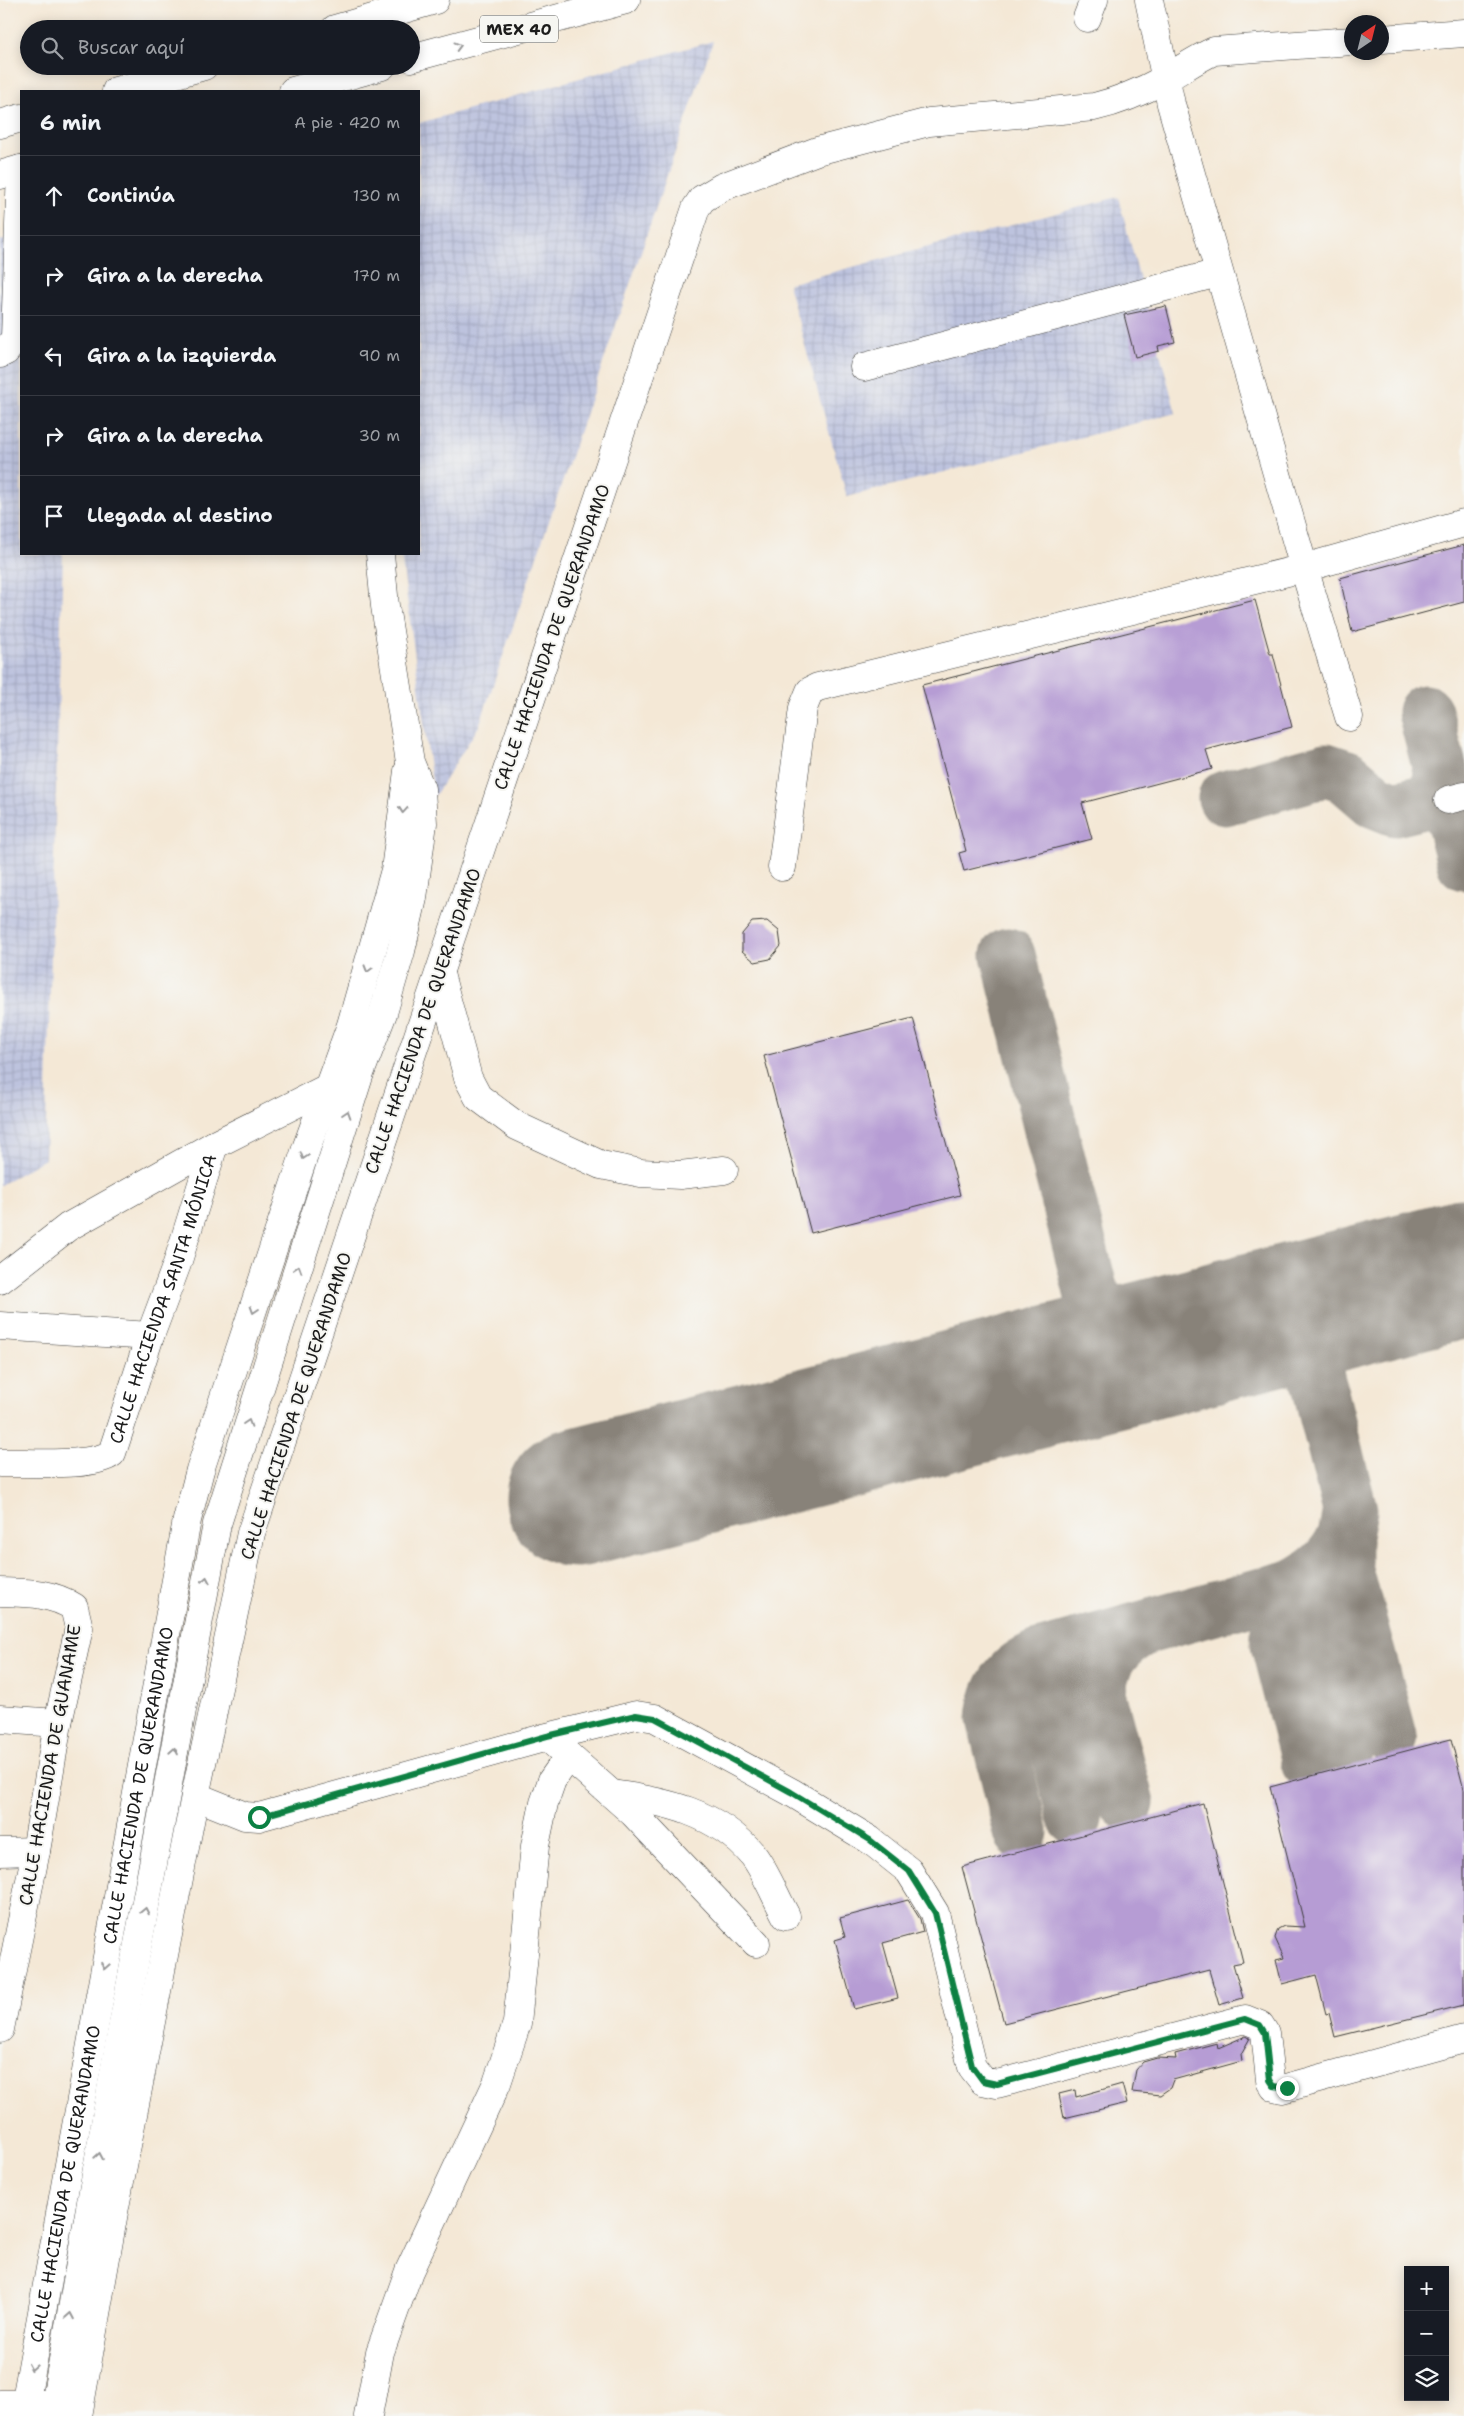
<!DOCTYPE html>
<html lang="es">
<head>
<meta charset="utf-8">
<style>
  :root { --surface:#171b24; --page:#20242c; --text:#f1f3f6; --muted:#9ea1a6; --line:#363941 }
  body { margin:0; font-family:"Shantell Sans",sans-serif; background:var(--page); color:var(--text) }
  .controls { position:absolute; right:15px; bottom:15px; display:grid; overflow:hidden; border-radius:0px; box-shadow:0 2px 12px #0003 }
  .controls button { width:45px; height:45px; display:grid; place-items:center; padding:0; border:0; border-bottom:1px solid var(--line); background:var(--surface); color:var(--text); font:25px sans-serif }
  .compass { position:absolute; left:1344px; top:15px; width:45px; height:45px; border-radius:50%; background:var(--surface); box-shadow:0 2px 12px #0003; rotate:35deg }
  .stop { position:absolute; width:15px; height:15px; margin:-11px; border:4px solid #0b8043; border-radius:50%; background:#fff }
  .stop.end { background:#0b8043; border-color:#fff; box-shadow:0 1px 5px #0008 }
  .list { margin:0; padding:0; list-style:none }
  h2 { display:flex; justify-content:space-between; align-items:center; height:65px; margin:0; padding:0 20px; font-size:21px }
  h2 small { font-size:16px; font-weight:400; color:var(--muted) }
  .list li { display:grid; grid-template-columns:32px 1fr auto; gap:15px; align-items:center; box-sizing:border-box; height:80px; padding:0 20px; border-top:1px solid var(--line) }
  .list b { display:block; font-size:19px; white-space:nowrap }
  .list em { font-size:16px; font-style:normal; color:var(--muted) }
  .icon { flex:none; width:28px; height:28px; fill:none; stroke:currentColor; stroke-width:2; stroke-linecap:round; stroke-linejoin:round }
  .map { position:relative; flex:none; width:1464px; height:2416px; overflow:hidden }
  .search { position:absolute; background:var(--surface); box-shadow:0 2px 12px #0003; left:20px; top:20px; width:400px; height:55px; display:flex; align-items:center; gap:12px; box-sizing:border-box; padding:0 18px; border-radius:28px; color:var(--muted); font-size:19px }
  .panel { position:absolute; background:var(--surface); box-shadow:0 2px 12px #0003; left:20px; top:90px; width:400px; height:465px; border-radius:0px }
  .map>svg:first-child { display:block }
</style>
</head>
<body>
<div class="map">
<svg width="1464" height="2416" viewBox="0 0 1464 2416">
  <defs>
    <pattern id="industrial-grid" width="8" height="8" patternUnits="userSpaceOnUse" patternTransform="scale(1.25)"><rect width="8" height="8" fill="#bdc3de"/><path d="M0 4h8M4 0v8" fill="none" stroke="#a2a7be"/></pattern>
  </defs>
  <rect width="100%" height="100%" fill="#f6f6f2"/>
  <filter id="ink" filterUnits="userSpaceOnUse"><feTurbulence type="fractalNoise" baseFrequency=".02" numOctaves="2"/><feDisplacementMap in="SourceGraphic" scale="10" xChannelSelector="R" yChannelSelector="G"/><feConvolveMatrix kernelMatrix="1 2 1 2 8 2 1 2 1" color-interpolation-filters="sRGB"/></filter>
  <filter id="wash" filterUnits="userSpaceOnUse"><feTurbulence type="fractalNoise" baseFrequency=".0096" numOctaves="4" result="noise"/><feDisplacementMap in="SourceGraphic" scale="20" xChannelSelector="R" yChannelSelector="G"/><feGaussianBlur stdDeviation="1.12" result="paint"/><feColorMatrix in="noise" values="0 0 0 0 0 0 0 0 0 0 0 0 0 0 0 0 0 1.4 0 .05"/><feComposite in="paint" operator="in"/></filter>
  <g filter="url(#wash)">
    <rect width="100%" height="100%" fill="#f4e8d6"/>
    <path fill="url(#industrial-grid)" d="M 713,41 L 479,726 L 434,797 L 401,554 L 419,554 L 419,123 Z
      M 1118,197 L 1176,413 L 847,497 L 788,284 Z
      M 21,235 L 21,554 L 63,554 L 45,1159 L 0,1185 L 0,241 Z"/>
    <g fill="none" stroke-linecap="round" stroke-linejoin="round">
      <path stroke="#888279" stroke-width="55" d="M 1425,712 L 1464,863
        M 1225,798 L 1326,770 L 1347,777 L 1375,801 L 1395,809 L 1447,796
        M 1008,955 L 1091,1292 C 1111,1326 1138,1334 1174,1341
        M 1342,1299 C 1321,1307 1311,1323 1309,1345 L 1350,1510 L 1345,1536 L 1317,1620 L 1348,1745
        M 1344,1542 L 1344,1563 L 1390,1736
        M 1308,1762 L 1278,1645 C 1276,1613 1288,1594 1312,1576
        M 1127,1803 L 1099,1698 C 1099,1664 1114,1644 1144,1628
        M 1075,1818 L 1048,1710 C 1044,1684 1053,1659 1077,1647
        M 1021,1832 L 994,1719 C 996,1688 1011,1668 1039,1657 L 1294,1586 C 1317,1574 1334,1560 1345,1536"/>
      <path stroke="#888279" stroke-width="139" d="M 575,1498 L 1464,1268"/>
    </g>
    <g id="blocks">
      <path fill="#b69cd4" d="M 1166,306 L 1175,342 L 1158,346 L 1159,351 L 1135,357 L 1124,315 Z
        M 1464,545 L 1464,602 L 1352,632 L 1340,578 Z
        M 1255,600 L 1270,654 L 1273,654 L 1292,727 L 1206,750 L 1212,769 L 1082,803 L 1092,839 L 964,871 L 959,853 L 966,851 L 922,685 Z
        M 767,921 L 779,931 L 781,946 L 770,959 L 755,962 L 742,951 L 742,934 L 752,922 Z
        M 913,1018 L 960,1195 L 811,1233 L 764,1056 Z
        M 1451,1739 L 1464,1790 L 1464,2005 L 1335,2037 L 1329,2013 L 1326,2014 L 1316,1975 L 1282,1984 L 1276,1960 L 1284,1958 L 1275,1938 L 1278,1929 L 1284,1926 L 1305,1927 L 1270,1787 Z
        M 1203,1803 L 1243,1962 L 1233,1964 L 1243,1998 L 1219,2005 L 1209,1970 L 1004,2023 L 962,1867 Z
        M 908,1900 L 920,1919 L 923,1932 L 883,1943 L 898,1998 L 854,2009 L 835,1940 L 845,1937 L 840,1918 Z
        M 1246,2036 L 1250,2038 L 1241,2054 L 1242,2061 L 1173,2080 L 1170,2088 L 1160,2095 L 1132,2092 L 1136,2070 L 1143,2062 L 1157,2058 L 1176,2059 L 1175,2054 L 1217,2043 L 1218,2048 Z
        M 1122,2084 L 1127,2103 L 1064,2118 L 1059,2094 L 1075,2090 L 1076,2097 Z"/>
    </g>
  </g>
  <g filter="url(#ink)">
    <use href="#blocks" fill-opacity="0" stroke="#3c3b38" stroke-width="1"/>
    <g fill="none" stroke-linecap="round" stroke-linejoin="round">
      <g stroke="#3c3b38" stroke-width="29">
        <g id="minor">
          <path d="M 1087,18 L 1094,0"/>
          <path d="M 1382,39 L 1464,33"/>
          <path d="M 1352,41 L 1214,51 C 1196,59 1181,70 1163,80 C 1141,92 1119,101 1094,107 L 929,122 L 817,151 L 722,187 L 702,199 L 696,208 L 251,1533 L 195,1796 L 245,1816 L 259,1817 L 547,1737 L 636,1715 L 655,1718 L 791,1792 L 870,1840 L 909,1871 L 935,1913 L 972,2067 L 983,2081 L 997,2084 L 1245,2019 L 1260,2025 L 1265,2033 L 1270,2080 L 1274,2087 L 1282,2089 L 1464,2039"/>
          <path d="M 0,354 L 6,351 L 15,338 L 21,169"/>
          <path d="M 864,367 L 1218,273"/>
          <path d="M 1349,717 L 1304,568 L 1464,523"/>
          <path d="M 1448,800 L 1464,796"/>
          <path d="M 782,867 L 803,708 L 810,691 L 818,687 L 1304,568 L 1171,104 L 1149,0"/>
          <path d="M 440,974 L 468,1078 L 478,1097 L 517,1126 L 601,1165 L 641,1173 L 680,1175 L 724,1170"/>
          <path d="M 0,1280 L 68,1227 L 214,1145 L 339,1082"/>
          <path d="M 0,1326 L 150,1336"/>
          <path id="s1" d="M 0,1463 C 26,1462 93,1468 112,1453 L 150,1336 L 177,1264 L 214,1145"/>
          <path d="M 0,1592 C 27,1593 50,1592 74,1607 L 79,1628 L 58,1723 L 36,1851 L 0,2029"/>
          <path d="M 0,1719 L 58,1723"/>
          <path d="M 555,1744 L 633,1813 L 756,1943"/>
          <path d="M 612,1794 C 664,1801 717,1812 753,1855 C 766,1872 775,1896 786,1916"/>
          <path d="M 0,1852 L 36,1851"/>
          <path d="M 0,2404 L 43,2404"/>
          <path id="s2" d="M 23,2416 L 187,1520 L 200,1470 L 307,1146 L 351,1025 L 395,870 L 408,771"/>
          <path d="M 53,2416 L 118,2050 L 217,1524 L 359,1076 L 383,1013 L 401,951 L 413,898 L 423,823 L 421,789 L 410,762 L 385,606 L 380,554"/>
          <path d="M 78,2416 L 114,2212 L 195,1796"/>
          <path d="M 368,2416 L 380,2352 L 409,2271 L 497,2083 L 517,2023 L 535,1846 L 544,1803 L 552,1780 L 569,1756"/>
        </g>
      </g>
      <g stroke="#3c3b38" stroke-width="29">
        <path id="highway" d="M 335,29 L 435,0
          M 411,58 L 626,0
          M 116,91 L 204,66
          M 293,91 L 382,66
          M 0,124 L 21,118
          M 0,175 L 21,169"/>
      </g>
      <use href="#minor" stroke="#fff" stroke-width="28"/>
      <use href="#highway" stroke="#fff" stroke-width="28"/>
    </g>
    <defs><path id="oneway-chevron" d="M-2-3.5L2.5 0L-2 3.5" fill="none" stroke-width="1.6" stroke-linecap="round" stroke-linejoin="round" transform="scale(1.25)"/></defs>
    <g stroke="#999">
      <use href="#oneway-chevron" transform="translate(458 46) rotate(-15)"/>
      <use href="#oneway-chevron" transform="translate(403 810) rotate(95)"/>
      <use href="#oneway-chevron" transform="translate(368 969) rotate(106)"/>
      <use href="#oneway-chevron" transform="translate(347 1114) rotate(-72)"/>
      <use href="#oneway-chevron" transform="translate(304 1156) rotate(108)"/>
      <use href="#oneway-chevron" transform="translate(298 1269) rotate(-72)"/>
      <use href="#oneway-chevron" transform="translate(254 1310) rotate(108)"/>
      <use href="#oneway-chevron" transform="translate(248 1423) rotate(-72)"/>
      <use href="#oneway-chevron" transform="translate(206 1580) rotate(-80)"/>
      <use href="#oneway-chevron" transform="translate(174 1751) rotate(-80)"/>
      <use href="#oneway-chevron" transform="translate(145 1911) rotate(-79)"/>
      <use href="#oneway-chevron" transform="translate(105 1966) rotate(100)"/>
      <use href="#oneway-chevron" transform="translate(99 2156) rotate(-80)"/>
      <use href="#oneway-chevron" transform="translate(70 2316) rotate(-80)"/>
      <use href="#oneway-chevron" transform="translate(32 2367) rotate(100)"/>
    </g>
  </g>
  <g fill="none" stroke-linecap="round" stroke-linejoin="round" filter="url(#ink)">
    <path stroke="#0b8043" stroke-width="6" d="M 259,1817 L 547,1736 L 636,1715 L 655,1718 L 791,1792 L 870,1840 L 909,1871 L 935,1913 L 972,2066 L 983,2081 L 997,2084 L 1245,2019 L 1260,2025 L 1265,2033 L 1270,2080 L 1274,2086 L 1287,2088"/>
  </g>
  <g text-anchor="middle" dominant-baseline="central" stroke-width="4" stroke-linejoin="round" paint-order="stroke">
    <rect fill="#f6f6f2" stroke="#5d5d5c" stroke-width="1" x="480" y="15.5" width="78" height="27" rx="4"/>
    <g font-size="16" font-weight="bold" fill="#1c1c1c">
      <text x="519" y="29">MEX 40</text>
    </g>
    <g font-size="18" fill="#1c1c1c" stroke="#f6f6f2">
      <text transform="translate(552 637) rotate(-71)">CALLE HACIENDA DE QUERANDAMO</text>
      <text transform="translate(423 1021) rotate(-71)">CALLE HACIENDA DE QUERANDAMO</text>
      <text stroke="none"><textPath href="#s1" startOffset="276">CALLE HACIENDA SANTA MÓNICA</textPath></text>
      <text transform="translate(296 1406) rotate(-72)">CALLE HACIENDA DE QUERANDAMO</text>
      <text transform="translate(50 1765) rotate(-80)">CALLE HACIENDA DE GUANAME</text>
      <text stroke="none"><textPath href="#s2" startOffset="641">CALLE HACIENDA DE QUERANDAMO</textPath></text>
      <text stroke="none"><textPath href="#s2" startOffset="236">CALLE HACIENDA DE QUERANDAMO</textPath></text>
    </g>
  </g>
</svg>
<div class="controls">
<button>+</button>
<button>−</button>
<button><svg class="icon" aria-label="layers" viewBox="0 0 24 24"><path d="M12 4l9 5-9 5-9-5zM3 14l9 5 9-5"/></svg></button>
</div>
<svg class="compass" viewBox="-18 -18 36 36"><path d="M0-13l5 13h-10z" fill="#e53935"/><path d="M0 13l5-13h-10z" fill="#9ea1a6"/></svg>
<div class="stop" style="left:259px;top:1817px"></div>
<div class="stop end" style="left:1287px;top:2088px"></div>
<div class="search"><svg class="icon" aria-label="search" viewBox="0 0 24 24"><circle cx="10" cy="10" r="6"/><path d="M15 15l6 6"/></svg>Buscar aquí</div>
<section class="panel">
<h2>6 min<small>A pie · 420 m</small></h2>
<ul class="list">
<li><svg class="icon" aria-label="ahead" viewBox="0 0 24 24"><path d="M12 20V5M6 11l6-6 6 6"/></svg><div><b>Continúa</b></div><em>130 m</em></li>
<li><svg class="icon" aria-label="right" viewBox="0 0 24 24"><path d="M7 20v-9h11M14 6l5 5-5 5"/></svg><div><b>Gira a la derecha</b></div><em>170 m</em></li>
<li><svg class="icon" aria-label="left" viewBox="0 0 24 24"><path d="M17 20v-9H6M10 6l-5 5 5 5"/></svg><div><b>Gira a la izquierda</b></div><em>90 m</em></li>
<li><svg class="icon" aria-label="right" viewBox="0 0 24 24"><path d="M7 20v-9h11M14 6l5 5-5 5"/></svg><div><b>Gira a la derecha</b></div><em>30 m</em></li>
<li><svg class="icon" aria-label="arrive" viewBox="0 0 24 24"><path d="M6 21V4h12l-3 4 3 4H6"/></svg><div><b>Llegada al destino</b></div></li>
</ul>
</section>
</div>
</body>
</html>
